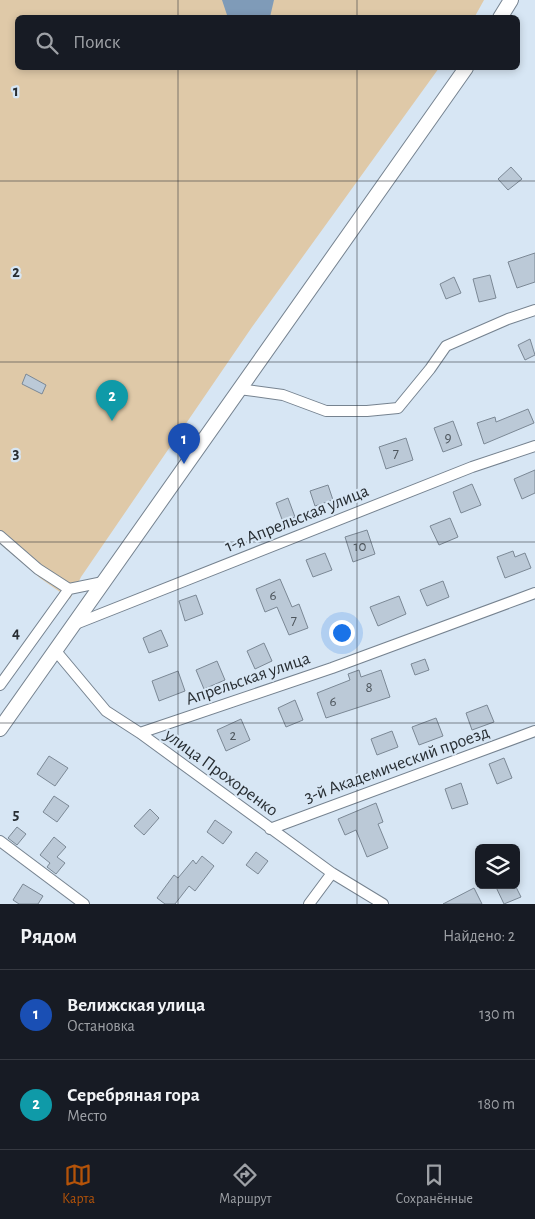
<!DOCTYPE html>
<html lang="ru">
<head>
<meta charset="utf-8">
<style>
  :root { --surface:#171b24; --page:#20242c; --text:#f1f3f6; --muted:#9ea1a6; --line:#363941; --accent:#b45309 }
  body { margin:0; font-family:"Alegreya Sans",sans-serif; background:var(--page); color:var(--text) }
  .controls { position:absolute; right:15px; bottom:15px; display:grid; overflow:hidden; border-radius:8px; box-shadow:0 2px 8px #0003 }
  .controls button { width:45px; height:45px; display:grid; place-items:center; padding:0; border:0; border-bottom:1px solid var(--line); background:var(--surface); color:var(--text); font:25px sans-serif }
  .you { position:absolute; left:341px; top:632px; width:18px; height:18px; margin:-12px; border:4px solid #fff; border-radius:50%; background:#1a73e8; box-shadow:0 0 0 8px #1a73e833 }
  .badge { display:grid; place-items:center; width:32px; height:32px; border-radius:50%; background:var(--accent); color:#fff; font-size:16px; font-weight:700 }
  .pin { position:absolute; translate:-50% -41px; filter:drop-shadow(0 1px 2px #0008) }
  .pin::after { content:''; position:absolute; top:26px; width:18px; height:15px; background:inherit; clip-path:polygon(0 0,100% 0,50% 100%) }
  .list { margin:0; padding:0; list-style:none }
  h2 { display:flex; justify-content:space-between; align-items:center; height:65px; margin:0; padding:0 20px; font-size:21px }
  h2 small { font-size:16px; font-weight:400; color:var(--muted) }
  .list li { display:grid; grid-template-columns:32px 1fr auto; gap:15px; align-items:center; box-sizing:border-box; height:90px; padding:0 20px; border-top:1px solid var(--line) }
  .list b { display:block; font-size:19px; white-space:nowrap }
  .list p { margin:0; font-size:16px; white-space:nowrap; color:var(--muted) }
  .list em { font-size:16px; font-style:normal; color:var(--muted) }
  .icon { flex:none; width:28px; height:28px; fill:none; stroke:currentColor; stroke-width:2; stroke-linecap:round; stroke-linejoin:round }
  .map { position:relative; flex:none; width:535px; height:904px; overflow:hidden }
  .search { position:absolute; background:var(--surface); box-shadow:0 2px 8px #0003; left:15px; right:15px; top:15px; height:55px; display:flex; align-items:center; gap:12px; box-sizing:border-box; padding:0 18px; border-radius:8px; color:var(--muted); font-size:19px }
  .sheet { height:245px; background:var(--surface) }
  nav { display:flex; justify-content:space-around; align-items:center; box-sizing:border-box; height:70px; border-top:1px solid var(--line); background:var(--surface); font-size:14px; color:var(--muted) }
  nav a { display:grid; justify-items:center; gap:2px }
  nav .on { color:var(--accent) }
  .map>svg:first-child { display:block }
</style>
</head>
<body>
<div class="map">
<svg width="535" height="904" viewBox="0 0 535 904">
  <rect width="100%" height="100%" fill="#d7e6f4"/>
  <path fill="#dfc9a8" d="M 0,0 L 484,0 L 474,18 L 18,18 L 18,68 L 439,68 L 252,327 L 81,577 L 70,599 L 40,578 L 0,544 Z"/>
  <path fill="#7f9bb8" d="M 222,0 L 274,0 L 270,17 L 228,18 Z"/>
  <path fill="#bbc9d7" stroke="#7b8895" d="M 511,167 L 522,179 L 508,190 L 498,179 Z
    M 535,253 L 535,282 L 517,288 L 508,262 Z
    M 490,275 L 496,298 L 479,302 L 473,279 Z
    M 454,277 L 461,293 L 446,299 L 440,284 Z
    M 530,339 L 535,355 L 525,360 L 518,345 Z
    M 26,374 L 46,385 L 42,394 L 22,384 Z
    M 528,409 L 534,423 L 484,444 L 477,423 L 495,417 L 496,422 Z
    M 453,421 L 462,445 L 443,452 L 434,428 Z
    M 406,438 L 413,460 L 386,469 L 379,447 Z
    M 535,470 L 535,493 L 522,499 L 514,479 Z
    M 472,484 L 481,505 L 461,513 L 453,492 Z
    M 328,485 L 333,500 L 315,506 L 310,491 Z
    M 288,498 L 295,517 L 283,522 L 276,503 Z
    M 450,518 L 458,537 L 439,545 L 430,526 Z
    M 367,530 L 375,554 L 353,562 L 345,537 Z
    M 513,551 L 515,557 L 525,553 L 531,568 L 505,578 L 497,557 Z
    M 325,553 L 332,570 L 313,577 L 306,560 Z
    M 280,579 L 292,607 L 299,604 L 308,628 L 289,635 L 277,607 L 265,612 L 256,589 Z
    M 443,581 L 449,597 L 427,606 L 420,590 Z
    M 196,595 L 203,614 L 185,621 L 179,601 Z
    M 399,596 L 406,614 L 378,626 L 370,607 Z
    M 161,630 L 168,646 L 149,653 L 143,638 Z
    M 264,643 L 272,661 L 255,669 L 247,651 Z
    M 425,659 L 429,670 L 415,675 L 411,664 Z
    M 217,661 L 225,680 L 204,689 L 196,670 Z
    M 359,670 L 361,677 L 381,670 L 390,697 L 326,718 L 317,693 L 350,680 L 348,674 Z
    M 178,671 L 185,691 L 159,701 L 152,681 Z
    M 295,700 L 303,720 L 286,727 L 278,708 Z
    M 487,705 L 494,722 L 472,730 L 466,713 Z
    M 436,718 L 443,736 L 419,745 L 412,727 Z
    M 241,719 L 250,740 L 226,751 L 217,730 Z
    M 392,731 L 398,747 L 377,755 L 371,739 Z
    M 49,756 L 68,768 L 55,786 L 37,774 Z
    M 504,758 L 512,778 L 497,784 L 489,764 Z
    M 461,783 L 468,804 L 452,809 L 445,789 Z
    M 54,796 L 69,806 L 57,822 L 43,812 Z
    M 376,803 L 383,822 L 378,824 L 388,848 L 367,857 L 356,830 L 345,835 L 338,819 Z
    M 150,809 L 159,818 L 144,835 L 134,826 Z
    M 215,820 L 232,832 L 223,844 L 207,832 Z
    M 17,827 L 26,834 L 17,845 L 8,838 Z
    M 54,837 L 66,847 L 57,857 L 65,863 L 56,874 L 47,867 L 50,863 L 40,855 Z
    M 256,852 L 268,861 L 258,874 L 246,865 Z
    M 202,856 L 214,866 L 195,891 L 189,886 L 175,904 L 165,904 L 157,898 L 174,875 L 178,878 L 193,860 L 196,864 Z
    M 23,884 L 43,896 L 38,904 L 19,904 L 13,900 Z
    M 495,885 L 515,885 L 521,897 L 504,904 Z
    M 474,888 L 482,904 L 443,904 Z"/>
  <g fill="none" stroke-linecap="round" stroke-linejoin="round">
    <g stroke="#768390" stroke-width="12">
      <path id="street" d="M 239,389 L 283,395 L 326,411 L 367,411 L 398,408 L 430,369 L 446,346 L 508,319 L 535,310
        M 0,536 L 38,569 L 69,589 L 103,582
        M 73,625 L 472,467 L 535,446
        M 55,650 L 106,711 L 140,733 L 332,873 L 383,904
        M 0,685 L 69,589
        M 140,733 L 332,668 L 535,593
        M 270,829 L 535,731
        M 0,841 L 84,904
        M 309,904 L 332,873"/>
    </g>
    <g stroke="#768390" stroke-width="16">
      <path id="secondary" d="M 500,18 L 511,0
        M 0,729 L 466,68"/>
    </g>
    <use href="#street" stroke="#fff" stroke-width="10"/>
    <use href="#secondary" stroke="#fff" stroke-width="14"/>
  </g>
  <path fill="none" stroke="#282e33" stroke-width="1" stroke-opacity="0.55" d="M 178,0 L 178,18M 357,0 L 357,18M 178,68 L 178,904M 357,68 L 357,904M 0,181 L 535,181M 0,362 L 535,362M 0,542 L 535,542M 0,723 L 535,723"/>
  <g text-anchor="middle" dominant-baseline="central" stroke-width="4.5" stroke-linejoin="round" paint-order="stroke">
    <g font-size="15" fill="#4d555c">
      <text x="448" y="437">9</text>
      <text x="396" y="453">7</text>
      <text x="360" y="546">10</text>
      <text x="273" y="595">6</text>
      <text x="294" y="620">7</text>
      <text x="369" y="687">8</text>
      <text x="333" y="701">6</text>
      <text x="233" y="735">2</text>
    </g>
    <g font-size="18" fill="#282e33" stroke="#d7e6f4">
      <text transform="translate(297 519) rotate(-22)">1-я Апрельская улица</text>
      <text transform="translate(248 679) rotate(-19)">Апрельская улица</text>
      <text transform="translate(397 765) rotate(-20)">3-й Академический проезд</text>
      <text transform="translate(221 773) rotate(36)">улица Прохоренко</text>
    </g>
  </g>
  <g font-size="16" text-anchor="middle" font-weight="bold" fill="#282e33" stroke="#d7e6f4" stroke-width="4.5" stroke-linejoin="round" paint-order="stroke">
    <text x="16" y="96">1</text>
    <text x="16" y="277">2</text>
    <text x="16" y="458">3</text>
    <text x="16" y="638">4</text>
    <text x="16" y="819">5</text>
  </g>
</svg>
<div class="controls">
<button><svg class="icon" aria-label="layers" viewBox="0 0 24 24"><path d="M12 4l9 5-9 5-9-5zM3 14l9 5 9-5"/></svg></button>
</div>
<div class="you"></div>
<div class="pin badge" style="left:184px;top:464px;background:#1a4fb4">1</div>
<div class="pin badge" style="left:112px;top:421px;background:#0f9aa8">2</div>
<div class="search"><svg class="icon" aria-label="search" viewBox="0 0 24 24"><circle cx="10" cy="10" r="6"/><path d="M15 15l6 6"/></svg>Поиск</div>
</div>
<section class="sheet">
<h2>Рядом<small>Найдено: 2</small></h2>
<ul class="list">
<li><span class="badge" style="background:#1a4fb4">1</span><div><b>Велижская улица</b><p>Остановка</p></div><em>130 m</em></li>
<li><span class="badge" style="background:#0f9aa8">2</span><div><b>Серебряная гора</b><p>Место</p></div><em>180 m</em></li>
</ul>
</section>
<nav>
<a class="on"><svg class="icon" aria-label="map" viewBox="0 0 24 24"><path d="M3 6l6-2 6 2 6-2v14l-6 2-6-2-6 2zM9 4v14M15 6v14"/></svg>Карта</a>
<a><svg class="icon" aria-label="directions" viewBox="0 0 24 24"><path d="M12 3l9 9-9 9-9-9zM9 14v-3h6M13 9l2 2-2 2"/></svg>Маршрут</a>
<a><svg class="icon" aria-label="saved" viewBox="0 0 24 24"><path d="M7 4h10v16l-5-4-5 4z"/></svg>Сохранённые</a>
</nav>
</body>
</html>
